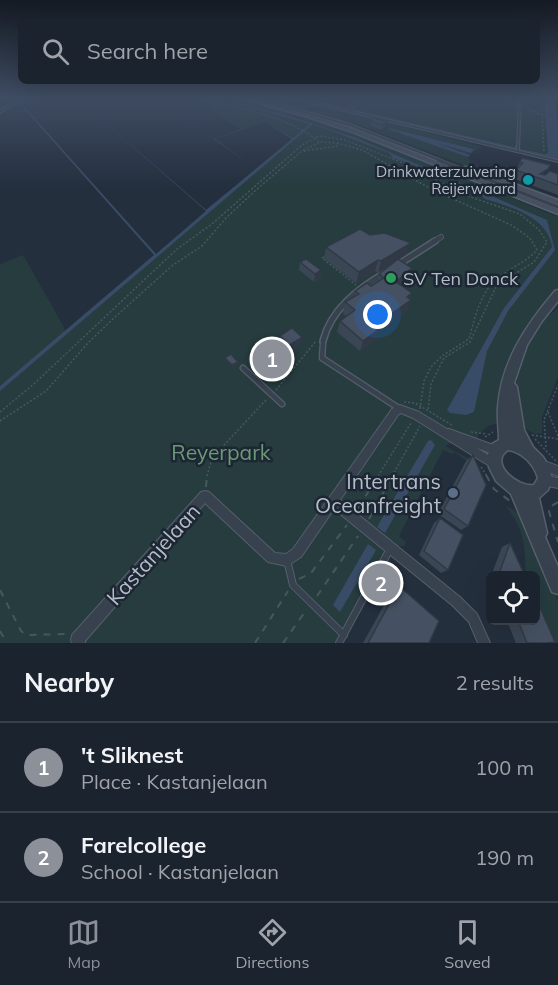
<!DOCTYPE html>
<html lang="en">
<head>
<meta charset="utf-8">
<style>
  :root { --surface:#1b232e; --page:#282f3a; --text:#f1f3f6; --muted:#a0a4aa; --line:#39404a; --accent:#8c9099 }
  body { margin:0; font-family:Mulish,sans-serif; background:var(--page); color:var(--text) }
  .controls { position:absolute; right:18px; bottom:18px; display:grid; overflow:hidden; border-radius:9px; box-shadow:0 6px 24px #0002 }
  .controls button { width:54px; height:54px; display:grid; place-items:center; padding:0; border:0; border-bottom:2px solid var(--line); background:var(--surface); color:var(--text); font:30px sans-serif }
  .you { position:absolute; left:378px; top:315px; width:21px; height:21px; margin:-15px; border:4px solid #fff; border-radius:50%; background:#1a73e8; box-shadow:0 0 0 9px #1a73e833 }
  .badge { display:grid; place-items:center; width:39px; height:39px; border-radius:50%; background:var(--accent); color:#fff; font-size:20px; font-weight:700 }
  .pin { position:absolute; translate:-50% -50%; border:3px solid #fff; box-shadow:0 2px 6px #0006 }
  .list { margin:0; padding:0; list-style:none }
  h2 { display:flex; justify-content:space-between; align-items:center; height:78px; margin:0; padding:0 24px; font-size:26px }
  h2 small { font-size:20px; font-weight:400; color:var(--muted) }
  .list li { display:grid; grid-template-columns:39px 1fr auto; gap:18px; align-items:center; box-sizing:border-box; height:90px; padding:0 24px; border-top:2px solid var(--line) }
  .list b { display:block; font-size:22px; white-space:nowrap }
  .list p { margin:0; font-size:20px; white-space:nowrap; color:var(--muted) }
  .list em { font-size:20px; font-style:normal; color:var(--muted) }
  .icon { flex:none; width:33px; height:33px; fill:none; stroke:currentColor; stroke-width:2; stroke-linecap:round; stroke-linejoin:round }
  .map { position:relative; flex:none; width:558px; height:643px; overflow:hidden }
  .search { position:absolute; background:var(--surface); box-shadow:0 6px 24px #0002; left:18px; right:18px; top:18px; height:66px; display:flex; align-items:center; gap:15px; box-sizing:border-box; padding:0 21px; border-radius:9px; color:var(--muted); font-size:22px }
  .sheet { height:258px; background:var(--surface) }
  nav { display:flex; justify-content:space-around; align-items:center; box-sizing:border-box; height:84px; border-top:2px solid var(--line); background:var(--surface); font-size:16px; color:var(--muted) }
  nav a { display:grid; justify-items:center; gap:3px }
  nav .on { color:var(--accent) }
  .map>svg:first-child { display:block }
</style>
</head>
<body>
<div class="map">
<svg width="558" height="643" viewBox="0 0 558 643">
  <rect width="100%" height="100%" fill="#242f3e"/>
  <path fill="#263c3f" d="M 190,97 C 204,98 221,95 236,98 C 348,119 452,175 558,217 L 558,290 C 511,341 507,356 499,423 L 488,426 L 478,435 L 478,440 L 465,436 L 445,446 L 471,460 L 467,461 L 454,452 L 452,454 L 443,450 L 399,536 L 406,542 L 404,546 L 395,546 L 390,542 L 334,643 L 0,643 L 0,389 L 295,137 L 293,138 L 264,122 L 243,129 Z
    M 259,97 L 283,97 L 379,120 L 369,126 L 383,131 L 389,127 L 382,123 L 383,121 L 481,147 L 470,155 L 435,143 L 471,153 L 474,148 L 387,129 L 468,157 L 471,164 L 558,198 L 558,201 L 359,125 Z
    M 358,97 L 361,97 L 357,110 L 359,111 L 362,97 L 516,97 L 513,104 L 515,105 L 547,118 L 548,154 L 516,148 L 516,144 L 514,147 L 416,125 L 516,150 L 354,112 Z
    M 522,97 L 545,97 L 546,114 L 521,105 Z
    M 23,255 L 64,327 L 65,332 L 0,386 L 0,264 Z
    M 558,308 L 558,377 L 542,417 L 542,433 L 536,434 L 524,428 C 507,383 519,337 558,308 Z
    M 505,505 L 521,515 L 536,555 L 558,601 L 558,643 L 544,643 L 536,620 L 536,576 L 525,575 C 526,547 524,528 505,505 Z"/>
  <path fill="#394c67" d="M 26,97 L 32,97 L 22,104 L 156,254 L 206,211 L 76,97 L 206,210 L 292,139 L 264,122 L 215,139 L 253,166 L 152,97 L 214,139 L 242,129 L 194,99 L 243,129 L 263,122 L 249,114 L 293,138 L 310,124 L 213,97 L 286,115 L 354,137 L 547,220 L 555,250 L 508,311 L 487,351 L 474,412 L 466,415 L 450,413 L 447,410 L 504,308 L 552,247 C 548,217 509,206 485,199 C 480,189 408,163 393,158 L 389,153 L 313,124 L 0,391 L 0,386 L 154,255 L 21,105 L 13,106 Z
    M 361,97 L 358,109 L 360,111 L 514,147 L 516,144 L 516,148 L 545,154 L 548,153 L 546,118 L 519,106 L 518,110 L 515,109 L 515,105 L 490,97 L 514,103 L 518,97 L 519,104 L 545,115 L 545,97 L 554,97 L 558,120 L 558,159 L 359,112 L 357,110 Z
    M 389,128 L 393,129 L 474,149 L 471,153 L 436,143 L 470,155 L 468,157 L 387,129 Z
    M 431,440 L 435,445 L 385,533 L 377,527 L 428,441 Z
    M 368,544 L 376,550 L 340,612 L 333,605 Z"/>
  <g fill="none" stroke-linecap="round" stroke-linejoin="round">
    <g stroke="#565f6c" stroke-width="4">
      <path id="service-far4" d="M 251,97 L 350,125 L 442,161
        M 518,151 L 520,97"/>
    </g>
    <g stroke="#565f6c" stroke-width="4.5">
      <path id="service-far3" d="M 438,160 L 558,207"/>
    </g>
    <g stroke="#565f6c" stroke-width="6">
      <path id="service-far2" d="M 323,345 L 323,341"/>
    </g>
    <g stroke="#565f6c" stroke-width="7">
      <path id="service-far1" d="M 323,344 L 322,358 L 400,409
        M 243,368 L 282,404"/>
    </g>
    <g stroke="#565f6c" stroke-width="8">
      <path id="service" d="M 287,560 L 293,585 L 344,635
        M 339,643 L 390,549"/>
    </g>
    <g stroke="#565f6c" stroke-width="6">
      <path id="pedestrian-far1" d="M 433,242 L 441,237"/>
    </g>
    <g stroke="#565f6c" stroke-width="8">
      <path id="pedestrian" d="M 396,266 L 435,241
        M 323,341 C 331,309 358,289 385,273"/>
    </g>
    <g stroke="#565f6c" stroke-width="2">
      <path id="minor" d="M 20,97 L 25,97 L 0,113 L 0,110 Z
        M 286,97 L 293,97 L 349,110 L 355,97 L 359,97 L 352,111 L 558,160 L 558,162 Z
        M 400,405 L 419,412 L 447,429 L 449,429 L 499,447 L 501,450 L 499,453 L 496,455 L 477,448 L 497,461 L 499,464 L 497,467 L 494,469 L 491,467 L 413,418 L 401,413 L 398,415 L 340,500 L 460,597 L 477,614 L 490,643 L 478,643 L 469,622 L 452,605 L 334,509 L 301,557 L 287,566 L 268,562 L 205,503 L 85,641 L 85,643 L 72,643 L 71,640 L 72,635 L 201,492 L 205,491 L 209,492 L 275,553 L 286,554 L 293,549 L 392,409 Z
        M 544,461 L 558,466 L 558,476 L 541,469 L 539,466 L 541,463 Z
        M 546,476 L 558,478 L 558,488 L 542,485 L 541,481 L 542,477 Z"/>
    </g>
    <g stroke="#565f6c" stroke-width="3">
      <path id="tertiary" d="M 558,290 L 558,301 L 542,321 L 527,345 L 514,383 L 517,387 L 524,430 L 533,447 L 543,457 L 548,465 L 552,478 L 548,490 L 539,498 L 547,533 L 545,537 L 558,567 L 558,594 L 552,592 L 511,494 L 496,481 L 489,467 L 487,457 L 490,449 L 492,444 L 499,440 C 499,429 497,418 498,407 C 501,362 526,325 555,291 ZM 508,450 C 522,452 534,464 538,478 L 534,485 C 518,488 488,463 508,450 Z"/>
    </g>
    <g stroke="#565f6c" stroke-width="3">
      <path id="secondary" d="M 235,97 L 245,97 L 309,114 L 359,131 L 558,209 L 558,214 L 355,133 L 305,116 Z
        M 464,167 L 468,167 L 558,200 L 558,205 L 464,169 Z"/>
    </g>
    <path stroke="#44595c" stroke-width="1.5" stroke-dasharray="2 2" stroke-linecap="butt" d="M 541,97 L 544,153
      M 337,143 L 362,150 L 431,189 L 511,225 L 530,238 L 537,250 C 526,262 512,267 499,277 C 480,292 475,317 469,339 L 442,356 L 431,367 L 424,381 L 420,409
      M 304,151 L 338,146 L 337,143 L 320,142
      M 324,257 L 322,258 L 356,285
      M 276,390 L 316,341
      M 404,402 L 415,403 L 452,425
      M 0,412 L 35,383 L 177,249 L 212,224 L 302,145 L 319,136 L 345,140 L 403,163 L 465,195 L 520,214 L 539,230 L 547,242 L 534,262 L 497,285 L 470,342 L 444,358 L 431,384 L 428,411
      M 548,412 L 558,436
      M 0,421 L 46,391 L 88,343 L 115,317 L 173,265 L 202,246 L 226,218 L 256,190 L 302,151 L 320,142 C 286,115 236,108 195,97
      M 471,432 L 487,434
      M 532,435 L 558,439
      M 485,437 L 493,432
      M 535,439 L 556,461
      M 546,447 L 544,420 L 558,385
      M 481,467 L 487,476
      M 207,476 L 212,458 L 266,400
      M 378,476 L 411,423
      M 392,476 L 420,426"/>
    <path stroke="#44595c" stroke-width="2" stroke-dasharray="7 7" stroke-linecap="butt" d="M 486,475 L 494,489 L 510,501
      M 206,487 L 207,475
      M 558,502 L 548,508 L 558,542
      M 358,508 L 379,475
      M 369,519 L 393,475
      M 299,579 L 311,573 L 347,525
      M 0,590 L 21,631 L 26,635 L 68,634
      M 317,596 L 358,536
      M 0,631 L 7,643
      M 255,643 L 288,591
      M 283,643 L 307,609"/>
    <use href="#service-far4" stroke="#38414e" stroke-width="2"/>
    <use href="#service-far3" stroke="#38414e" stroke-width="3"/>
    <use href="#service-far2" stroke="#38414e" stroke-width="4"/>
    <use href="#service-far1" stroke="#38414e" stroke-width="4.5"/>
    <use href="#service" stroke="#38414e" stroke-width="6"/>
    <use href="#pedestrian-far1" stroke="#38414e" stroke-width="4.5"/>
    <use href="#pedestrian" stroke="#38414e" stroke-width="5"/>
    <use href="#minor" fill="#38414e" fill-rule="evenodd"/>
    <use href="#tertiary" fill="#38414e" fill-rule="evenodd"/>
    <use href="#secondary" fill="#465061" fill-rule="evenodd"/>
  </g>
  <path fill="#3b4654" d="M 374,118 L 386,127 L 382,130 L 370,126 L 371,121 Z
    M 522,158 L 545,175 L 558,174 L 558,195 L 512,178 Z
    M 370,235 L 407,254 L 399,260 L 408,280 L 401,285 L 412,293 L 407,311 L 377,332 L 374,341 L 360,351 L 337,332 L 340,321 L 346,316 L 343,314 L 345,302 L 354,297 L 355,291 L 371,286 L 377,282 L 379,274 L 391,264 L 378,273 L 375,271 L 356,283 L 324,259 L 326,247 Z
    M 300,262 L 321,270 L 320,279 L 314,282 L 299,270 Z
    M 280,336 L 301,345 L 292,352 L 292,356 L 285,361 L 285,365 L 278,370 L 276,367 L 269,371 L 269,376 L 265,378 L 260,373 L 257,375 L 249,365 L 248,357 L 280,341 Z
    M 473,455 L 468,526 L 461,530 L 438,514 L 466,461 Z
    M 440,518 L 448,570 L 441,573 L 419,555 L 434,523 Z
    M 510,543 L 525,576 L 491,576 L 502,547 Z
    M 399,586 L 429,643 L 363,643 L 393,589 Z
    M 507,621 L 536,621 L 546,643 L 516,643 Z"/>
  <path fill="#303945" d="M 387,122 L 386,127 L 382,130 L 383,125 Z
    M 411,243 L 407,254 L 378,273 L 381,261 Z
    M 378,260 L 375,271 L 356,283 L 359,272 Z
    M 412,268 L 408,280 L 392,293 L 396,282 Z
    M 321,270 L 320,279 L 314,282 L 315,274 Z
    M 412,293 L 409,301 L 411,300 L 407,311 L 377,332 L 374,341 L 360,351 L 363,341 L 373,333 L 375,325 Z
    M 302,337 L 301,345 L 292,352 L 292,356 L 285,361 L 285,365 L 278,370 L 278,362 L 283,354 L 290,345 Z
    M 276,359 L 276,367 L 269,371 L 269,376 L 265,378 L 265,371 L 267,365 Z
    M 238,362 L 238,365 L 232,368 L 232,365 Z
    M 260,365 L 260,373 L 257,375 L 257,367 Z"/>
  <path fill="#455162" stroke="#303945" stroke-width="1.5" d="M 374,118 L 387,122 L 383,125 L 371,121 Z
    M 522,158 L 550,165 L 548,169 L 540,174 L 545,175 L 550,171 L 558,174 L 558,185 L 516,170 L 523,163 L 520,162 Z
    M 360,229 L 370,235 L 385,233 L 411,243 L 381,261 L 378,260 L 359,272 L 326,247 Z
    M 306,259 L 321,270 L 315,274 L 300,262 Z
    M 398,259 L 412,268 L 396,282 L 412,293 L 407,297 L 411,300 L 375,325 L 372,325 L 378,330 L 363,341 L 340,321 L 355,310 L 345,302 L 359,294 L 355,291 L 367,283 L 371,286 L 384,278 L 379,274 Z
    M 292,328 L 302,337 L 290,345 L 292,348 L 283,354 L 286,357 L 278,362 L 276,359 L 267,365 L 269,368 L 265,371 L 260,365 L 257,367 L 248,357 L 277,338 L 282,343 L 285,341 L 280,336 Z
    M 231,354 L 238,362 L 232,365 L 225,358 Z
    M 473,455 L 486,485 L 468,526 L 444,509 Z
    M 440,518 L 463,535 L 448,570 L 424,551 Z
    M 510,543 L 525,576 L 499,576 L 499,574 Z
    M 399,586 L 439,621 L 429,643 L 368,643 Z
    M 536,598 L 555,642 L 546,643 L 527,643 L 518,621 L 536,621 Z"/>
  <linearGradient id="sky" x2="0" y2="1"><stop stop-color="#141a22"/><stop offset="0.52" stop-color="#3f4d63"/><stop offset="1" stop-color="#3f4d63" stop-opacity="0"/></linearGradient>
  <rect width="558" height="187" fill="url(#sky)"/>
  <circle fill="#0f9aa8" stroke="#1d2633" stroke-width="2" cx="528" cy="180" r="6"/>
  <circle fill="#2e9e5b" stroke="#1d2633" stroke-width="2" cx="391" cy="278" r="6"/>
  <circle fill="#5c6f8a" stroke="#1d2633" stroke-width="2" cx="453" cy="493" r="6"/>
  <g text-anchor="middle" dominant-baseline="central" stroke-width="5" stroke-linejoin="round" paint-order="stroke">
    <g font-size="15" fill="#b4bcc9" stroke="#1d2633" text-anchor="end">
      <text x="516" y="171">Drinkwaterzuivering<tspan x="516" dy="17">Reijerwaard</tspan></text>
    </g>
    <g font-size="18" fill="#b4bcc9" stroke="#1d2633" text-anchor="start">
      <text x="403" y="278">SV Ten Donck</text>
    </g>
    <g font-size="21" fill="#6b9a76" stroke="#1d2633">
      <text x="221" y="452">Reyerpark</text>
    </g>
    <g font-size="21" fill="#b4bcc9" stroke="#1d2633" text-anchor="end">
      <text x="441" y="481">Intertrans<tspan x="441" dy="24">Oceanfreight</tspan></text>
    </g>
    <g font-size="21" fill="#b4bcc9" stroke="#1d2633">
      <text transform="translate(153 554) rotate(-48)">Kastanjelaan</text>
    </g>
  </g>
</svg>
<div class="controls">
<button><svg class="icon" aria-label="locate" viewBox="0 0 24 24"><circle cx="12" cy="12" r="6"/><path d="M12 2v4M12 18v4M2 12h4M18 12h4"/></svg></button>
</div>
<div class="you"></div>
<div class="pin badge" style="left:272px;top:359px">1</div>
<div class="pin badge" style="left:381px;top:583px">2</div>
<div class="search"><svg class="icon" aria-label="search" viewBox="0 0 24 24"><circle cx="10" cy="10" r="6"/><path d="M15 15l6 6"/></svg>Search here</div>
</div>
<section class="sheet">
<h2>Nearby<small>2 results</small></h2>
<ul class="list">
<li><span class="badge">1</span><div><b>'t Sliknest</b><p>Place · Kastanjelaan</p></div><em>100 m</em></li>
<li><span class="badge">2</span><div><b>Farelcollege</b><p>School · Kastanjelaan</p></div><em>190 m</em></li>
</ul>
</section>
<nav>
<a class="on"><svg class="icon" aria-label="map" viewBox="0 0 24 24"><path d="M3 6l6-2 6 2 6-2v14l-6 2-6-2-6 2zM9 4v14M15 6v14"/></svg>Map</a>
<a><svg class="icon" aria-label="directions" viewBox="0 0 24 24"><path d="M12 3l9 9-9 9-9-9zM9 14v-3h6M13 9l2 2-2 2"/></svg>Directions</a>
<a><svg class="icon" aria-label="saved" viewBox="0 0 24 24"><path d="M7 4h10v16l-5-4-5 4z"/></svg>Saved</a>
</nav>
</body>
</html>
